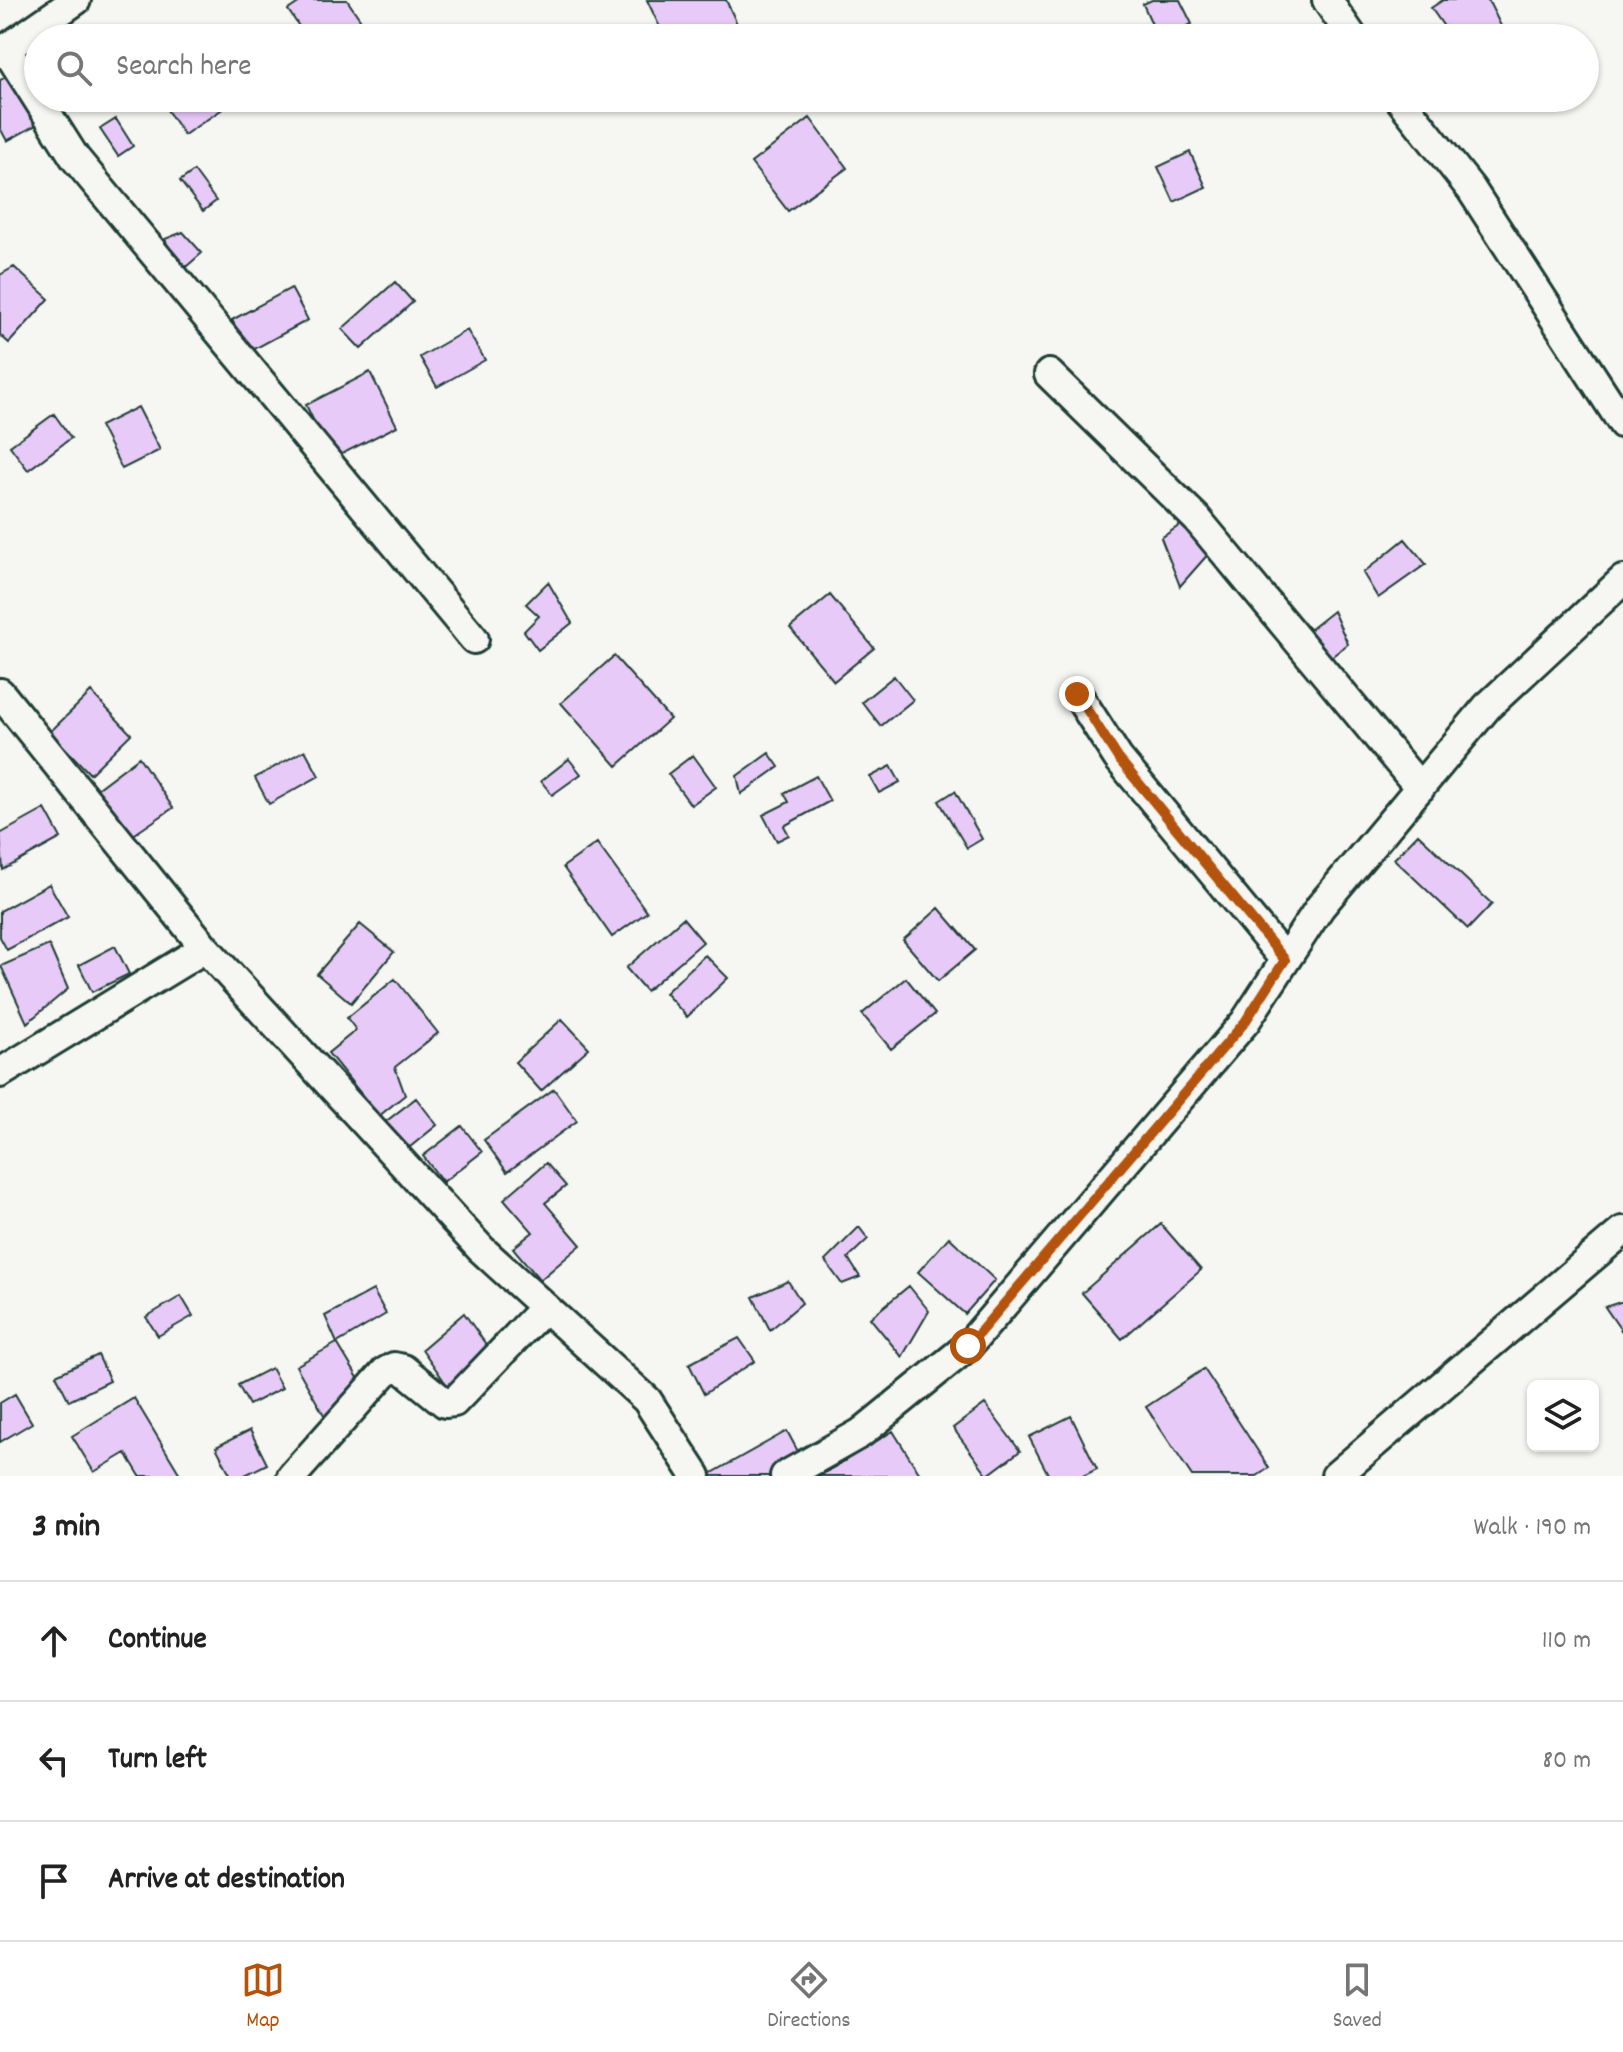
<!DOCTYPE html>
<html lang="en">
<head>
<meta charset="utf-8">
<style>
  :root { --surface:#fff; --page:#f2f2f2; --text:#222; --muted:#767676; --line:#e0e0e0; --accent:#b45309 }
  body { margin:0; font-family:Dekko,sans-serif; background:var(--page); color:var(--text) }
  .controls { position:absolute; right:24px; bottom:24px; display:grid; overflow:hidden; border-radius:12px; box-shadow:0 2px 6px #0004 }
  .controls button { width:72px; height:72px; display:grid; place-items:center; padding:0; border:0; border-bottom:2px solid var(--line); background:var(--surface); color:var(--text); font:40px sans-serif }
  .stop { position:absolute; width:24px; height:24px; margin:-18px; border:6px solid #b45309; border-radius:50%; background:#fff }
  .stop.end { background:#b45309; border-color:#fff; box-shadow:0 2px 8px #0008 }
  .list { margin:0; padding:0; list-style:none }
  h2 { display:flex; justify-content:space-between; align-items:center; height:104px; margin:0; padding:0 32px; font-size:34px }
  h2 small { font-size:26px; font-weight:400; color:var(--muted) }
  .list li { display:grid; grid-template-columns:52px 1fr auto; gap:24px; align-items:center; box-sizing:border-box; height:120px; padding:0 32px; border-top:2px solid var(--line) }
  .list b { display:block; font-size:30px; white-space:nowrap }
  .list em { font-size:26px; font-style:normal; color:var(--muted) }
  .icon { flex:none; width:44px; height:44px; fill:none; stroke:currentColor; stroke-width:2; stroke-linecap:round; stroke-linejoin:round }
  .map { position:relative; flex:none; width:1623px; height:1476px; overflow:hidden }
  .search { position:absolute; background:var(--surface); box-shadow:0 2px 6px #0004; left:24px; right:24px; top:24px; height:88px; display:flex; align-items:center; gap:20px; box-sizing:border-box; padding:0 28px; border-radius:44px; color:var(--muted); font-size:30px }
  .sheet { height:464px; background:var(--surface) }
  nav { display:flex; justify-content:space-around; align-items:center; box-sizing:border-box; height:112px; border-top:2px solid var(--line); background:var(--surface); font-size:22px; color:var(--muted) }
  nav a { display:grid; justify-items:center; gap:4px }
  nav .on { color:var(--accent) }
  .map>svg:first-child { display:block }
</style>
</head>
<body>
<div class="map">
<svg width="1623" height="1476" viewBox="0 0 1623 1476">
  <rect width="100%" height="100%" fill="#f6f6f2"/>
  <filter id="ink" filterUnits="userSpaceOnUse"><feTurbulence type="fractalNoise" baseFrequency=".0125" numOctaves="2"/><feDisplacementMap in="SourceGraphic" scale="16" xChannelSelector="R" yChannelSelector="G"/><feConvolveMatrix kernelMatrix="1 2 1 2 8 2 1 2 1" color-interpolation-filters="sRGB"/></filter>
  <g filter="url(#ink)">
    <path fill="#e8caf8" stroke="#1f3d34" stroke-width="2" d="M 303,0 L 347,0 L 373,38 L 307,38 L 288,10 Z
      M 647,0 L 726,0 L 738,26 L 711,38 L 665,38 Z
      M 1152,0 L 1180,0 L 1192,24 L 1158,38 L 1143,4 Z
      M 1443,0 L 1488,0 L 1502,28 L 1481,38 L 1452,38 L 1431,8 Z
      M 12,74 L 38,124 L 7,141 L 0,128 L 0,80 Z
      M 159,98 L 218,98 L 224,108 L 184,135 Z
      M 810,118 L 847,168 L 788,211 L 751,163 Z
      M 116,119 L 133,146 L 118,156 L 100,129 Z
      M 1190,152 L 1206,187 L 1174,202 L 1158,167 Z
      M 194,171 L 216,201 L 203,211 L 180,181 Z
      M 183,232 L 202,253 L 179,273 L 165,239 Z
      M 14,267 L 49,299 L 9,343 L 0,335 L 0,275 Z
      M 395,282 L 413,302 L 361,349 L 342,329 Z
      M 291,288 L 308,320 L 249,352 L 232,320 Z
      M 467,330 L 485,360 L 437,387 L 420,357 Z
      M 370,372 L 397,426 L 332,459 L 306,405 Z
      M 138,407 L 160,450 L 122,469 L 100,426 Z
      M 54,414 L 71,438 L 28,470 L 10,446 Z
      M 1191,518 L 1210,552 L 1180,586 L 1161,538 Z
      M 1405,539 L 1426,564 L 1378,598 L 1363,573 Z
      M 548,582 L 572,623 L 538,650 L 524,631 L 539,616 L 526,604 Z
      M 830,595 L 874,648 L 834,681 L 790,628 Z
      M 1333,611 L 1348,644 L 1326,661 L 1300,637 Z
      M 614,656 L 670,719 L 617,766 L 561,703 Z
      M 894,676 L 913,700 L 881,726 L 862,702 Z
      M 91,692 L 131,734 L 90,774 L 50,732 Z
      M 305,750 L 319,776 L 269,804 L 255,778 Z
      M 769,753 L 779,767 L 741,794 L 737,776 Z
      M 693,755 L 716,787 L 691,805 L 668,774 Z
      M 139,757 L 173,808 L 132,836 L 94,791 Z
      M 569,759 L 581,774 L 552,795 L 541,781 Z
      M 891,766 L 900,782 L 879,793 L 870,777 Z
      M 816,776 L 830,801 L 784,826 L 789,835 L 777,841 L 763,815 L 789,802 L 784,793 Z
      M 955,791 L 982,839 L 967,848 L 939,801 Z
      M 45,809 L 61,838 L 3,870 L 0,834 Z
      M 1418,834 L 1492,904 L 1468,929 L 1394,859 Z
      M 597,843 L 647,912 L 612,937 L 563,867 Z
      M 49,884 L 68,917 L 7,950 L 0,937 L 0,911 Z
      M 939,908 L 975,950 L 938,981 L 903,940 Z
      M 683,918 L 703,942 L 646,991 L 626,968 Z
      M 360,924 L 394,952 L 351,1003 L 317,974 Z
      M 49,945 L 68,989 L 27,1023 L 1,966 Z
      M 115,946 L 129,974 L 92,992 L 79,965 Z
      M 705,955 L 728,978 L 687,1017 L 665,993 Z
      M 906,978 L 935,1014 L 891,1049 L 862,1014 Z
      M 395,979 L 438,1033 L 395,1067 L 405,1095 L 379,1116 L 328,1053 L 356,1030 L 347,1018 Z
      M 562,1019 L 589,1048 L 541,1091 L 515,1062 Z
      M 554,1089 L 577,1121 L 507,1172 L 484,1140 Z
      M 416,1098 L 437,1125 L 410,1147 L 379,1127 Z
      M 462,1126 L 482,1152 L 443,1182 L 423,1156 Z
      M 546,1163 L 566,1186 L 545,1203 L 581,1245 L 540,1280 L 513,1248 L 533,1232 L 504,1199 Z
      M 1161,1224 L 1201,1270 L 1122,1339 L 1082,1293 Z
      M 859,1227 L 868,1239 L 848,1258 L 860,1277 L 842,1284 L 825,1261 Z
      M 949,1237 L 995,1280 L 965,1314 L 918,1272 Z
      M 788,1281 L 802,1303 L 770,1330 L 753,1297 Z
      M 909,1286 L 929,1311 L 902,1357 L 870,1318 Z
      M 373,1290 L 386,1314 L 337,1343 L 325,1316 Z
      M 181,1296 L 193,1316 L 158,1336 L 146,1317 Z
      M 1620,1302 L 1623,1302 L 1623,1333 L 1605,1307 Z
      M 464,1313 L 494,1356 L 451,1391 L 422,1349 Z
      M 739,1338 L 755,1361 L 704,1394 L 689,1364 Z
      M 337,1343 L 366,1391 L 324,1415 L 296,1366 Z
      M 98,1355 L 110,1381 L 69,1401 L 56,1375 Z
      M 271,1368 L 282,1388 L 249,1405 L 238,1385 Z
      M 1204,1369 L 1269,1468 L 1257,1476 L 1192,1476 L 1146,1407 Z
      M 15,1394 L 32,1423 L 0,1442 L 0,1403 Z
      M 134,1398 L 181,1476 L 140,1476 L 126,1453 L 94,1472 L 72,1436 Z
      M 985,1404 L 1020,1451 L 988,1475 L 953,1428 Z
      M 1071,1416 L 1097,1469 L 1083,1476 L 1049,1476 L 1029,1437 Z
      M 250,1430 L 267,1464 L 243,1476 L 231,1476 L 216,1447 Z
      M 787,1431 L 802,1459 L 771,1476 L 707,1476 Z
      M 893,1431 L 921,1476 L 820,1476 Z"/>
    <g fill="none" stroke-linecap="round" stroke-linejoin="round">
      <g stroke="#1f3d34" stroke-width="34">
        <path id="street" d="M 1327,0 L 1353,38
          M 6,49 L 75,158 L 474,639
          M 0,53 L 76,0
          M 1399,98 L 1471,189 L 1623,424
          M 1049,374 L 1197,519 L 1420,788
          M 0,693 L 205,948 L 481,1249 L 647,1400 L 696,1476
          M 1077,694 L 1118,758 L 1285,960
          M 0,1073 L 205,948
          M 292,1476 L 385,1372 L 394,1367 L 403,1369 L 445,1403 L 454,1402 L 545,1307
          M 785,1476 L 861,1433 L 968,1346 L 1245,1022 L 1320,907 L 1487,707 L 1623,580
          M 1336,1476 L 1623,1231"/>
      </g>
      <use href="#street" stroke="#f6f6f2" stroke-width="28"/>
    </g>
  </g>
  <g fill="none" stroke-linecap="round" stroke-linejoin="round" filter="url(#ink)">
    <path stroke="#b45309" stroke-width="10" d="M 968,1346 L 1245,1022 L 1285,960 L 1118,758 L 1077,694"/>
  </g>
</svg>
<div class="controls">
<button><svg class="icon" aria-label="layers" viewBox="0 0 24 24"><path d="M12 4l9 5-9 5-9-5zM3 14l9 5 9-5"/></svg></button>
</div>
<div class="stop" style="left:968px;top:1346px"></div>
<div class="stop end" style="left:1077px;top:694px"></div>
<div class="search"><svg class="icon" aria-label="search" viewBox="0 0 24 24"><circle cx="10" cy="10" r="6"/><path d="M15 15l6 6"/></svg>Search here</div>
</div>
<section class="sheet">
<h2>3 min<small>Walk · 190 m</small></h2>
<ul class="list">
<li><svg class="icon" aria-label="ahead" viewBox="0 0 24 24"><path d="M12 20V5M6 11l6-6 6 6"/></svg><div><b>Continue</b></div><em>110 m</em></li>
<li><svg class="icon" aria-label="left" viewBox="0 0 24 24"><path d="M17 20v-9H6M10 6l-5 5 5 5"/></svg><div><b>Turn left</b></div><em>80 m</em></li>
<li><svg class="icon" aria-label="arrive" viewBox="0 0 24 24"><path d="M6 21V4h12l-3 4 3 4H6"/></svg><div><b>Arrive at destination</b></div></li>
</ul>
</section>
<nav>
<a class="on"><svg class="icon" aria-label="map" viewBox="0 0 24 24"><path d="M3 6l6-2 6 2 6-2v14l-6 2-6-2-6 2zM9 4v14M15 6v14"/></svg>Map</a>
<a><svg class="icon" aria-label="directions" viewBox="0 0 24 24"><path d="M12 3l9 9-9 9-9-9zM9 14v-3h6M13 9l2 2-2 2"/></svg>Directions</a>
<a><svg class="icon" aria-label="saved" viewBox="0 0 24 24"><path d="M7 4h10v16l-5-4-5 4z"/></svg>Saved</a>
</nav>
</body>
</html>
